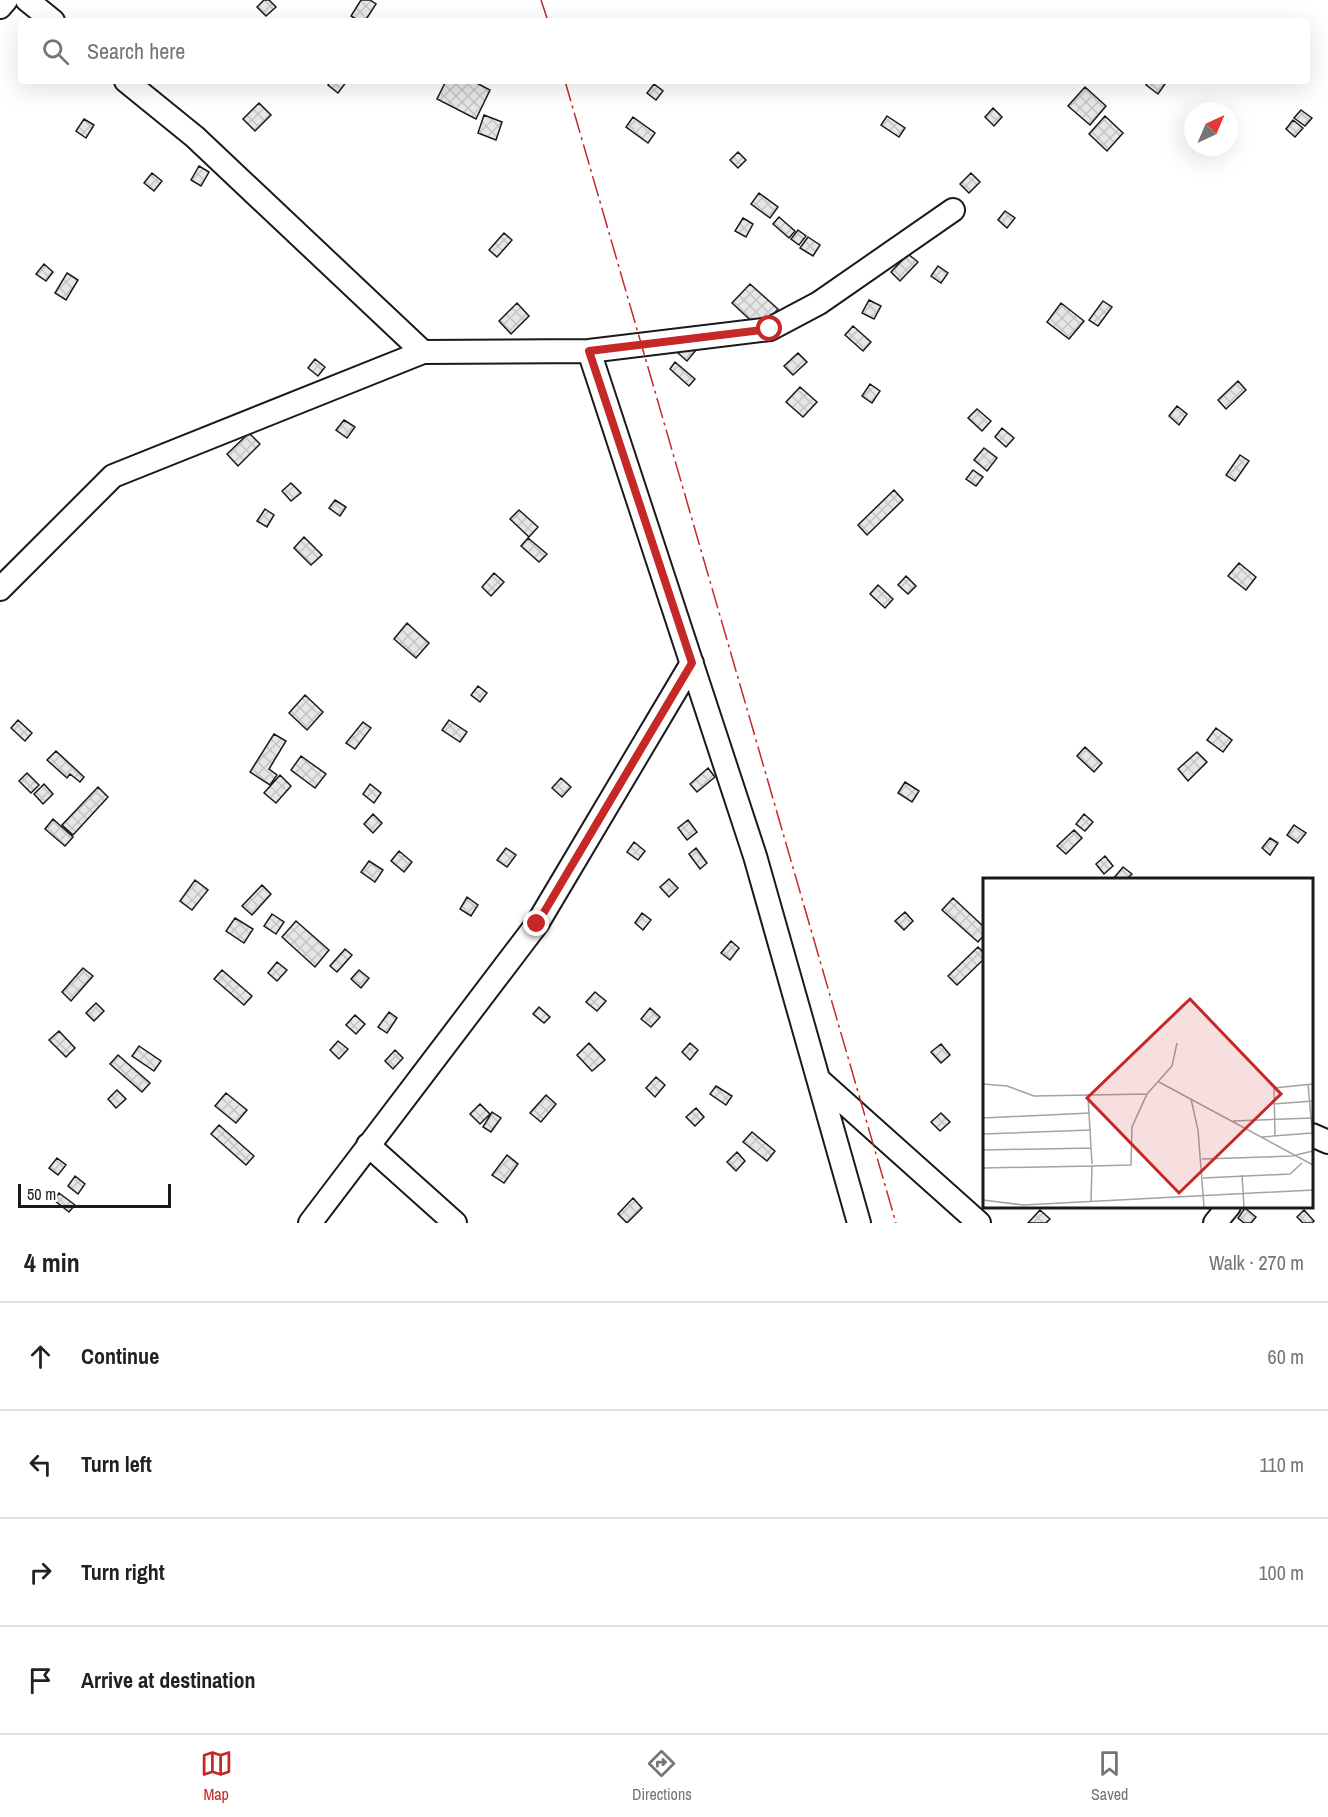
<!DOCTYPE html>
<html lang="en">
<head>
<meta charset="utf-8">
<style>
  :root { --surface:#fff; --page:#f2f2f2; --text:#202124; --muted:#757577; --line:#e0e0e0; --accent:#c62828 }
  body { margin:0; font-family:"Archivo Narrow",sans-serif; background:var(--page); color:var(--text) }
  .compass { position:absolute; left:1184px; top:102px; width:54px; height:54px; border-radius:50%; background:var(--surface); box-shadow:0 6px 24px #0002; rotate:44deg }
  .scale { position:absolute; left:18px; bottom:15px; width:153px; box-sizing:border-box; padding-left:6px; border:3px solid #1a1a1a; border-top:0; font-size:16px; line-height:21px; white-space:nowrap; color:#1a1a1a; -webkit-text-stroke:4px #fff; paint-order:stroke }
  .stop { position:absolute; width:18px; height:18px; margin:-14px; border:4px solid #c62828; border-radius:50%; background:#fff }
  .stop.end { background:#c62828; border-color:#fff; box-shadow:0 2px 6px #0008 }
  .list { margin:0; padding:0; list-style:none }
  h2 { display:flex; justify-content:space-between; align-items:center; height:78px; margin:0; padding:0 24px; font-size:26px }
  h2 small { font-size:20px; font-weight:400; color:var(--muted) }
  .list li { display:grid; grid-template-columns:39px 1fr auto; gap:18px; align-items:center; box-sizing:border-box; height:108px; padding:0 24px; border-top:2px solid var(--line) }
  .list b { display:block; font-size:22px; white-space:nowrap }
  .list em { font-size:20px; font-style:normal; color:var(--muted) }
  .icon { flex:none; width:33px; height:33px; fill:none; stroke:currentColor; stroke-width:2; stroke-linecap:round; stroke-linejoin:round }
  .map { position:relative; flex:none; width:1328px; height:1223px; overflow:hidden }
  .search { position:absolute; background:var(--surface); box-shadow:0 6px 24px #0002; left:18px; right:18px; top:18px; height:66px; display:flex; align-items:center; gap:15px; box-sizing:border-box; padding:0 21px; border-radius:6px; color:var(--muted); font-size:22px }
  .sheet { height:510px; background:var(--surface) }
  nav { display:flex; justify-content:space-around; align-items:center; box-sizing:border-box; height:84px; border-top:2px solid var(--line); background:var(--surface); font-size:16px; color:var(--muted) }
  nav a { display:grid; justify-items:center; gap:3px }
  nav .on { color:var(--accent) }
  .map>svg:first-child { display:block }
</style>
</head>
<body>
<div class="map">
<svg width="1328" height="1223" viewBox="0 0 1328 1223">
  <defs>
    <pattern id="building-cross-hatch" width="8" height="8" patternUnits="userSpaceOnUse" patternTransform="scale(1.5)"><rect width="8" height="8" fill="#e6e6e6"/><path d="M0 0l8 8M0 8l8-8" fill="none" stroke="#c5c5c5"/></pattern>
  </defs>
  <rect width="100%" height="100%" fill="#fff"/>
  <path fill="url(#building-cross-hatch)" stroke="#1a1a1a" stroke-width="1.5" d="M 264,0 L 269,0 L 276,7 L 266,16 L 257,7 Z
    M 361,0 L 370,0 L 376,4 L 365,21 L 359,21 L 351,16 Z
    M 331,81 L 347,81 L 338,93 L 328,85 Z
    M 446,81 L 473,81 L 490,90 L 476,119 L 437,99 Z
    M 1150,81 L 1160,81 L 1165,84 L 1158,94 L 1146,85 Z
    M 654,84 L 663,91 L 656,100 L 647,93 Z
    M 1085,87 L 1106,106 L 1090,125 L 1068,106 Z
    M 259,103 L 271,115 L 255,131 L 243,119 Z
    M 993,108 L 1002,117 L 994,126 L 985,117 Z
    M 1301,110 L 1312,118 L 1305,126 L 1294,118 Z
    M 484,115 L 502,122 L 496,140 L 478,133 Z
    M 887,116 L 905,128 L 899,137 L 881,125 Z
    M 1105,116 L 1123,133 L 1107,151 L 1089,134 Z
    M 633,117 L 655,133 L 648,143 L 626,127 Z
    M 84,119 L 94,125 L 86,138 L 76,131 Z
    M 1293,120 L 1303,128 L 1295,137 L 1286,129 Z
    M 738,152 L 746,160 L 738,168 L 730,160 Z
    M 199,166 L 209,172 L 201,186 L 191,180 Z
    M 152,173 L 162,181 L 154,191 L 144,183 Z
    M 971,173 L 980,182 L 969,193 L 960,184 Z
    M 759,193 L 778,207 L 770,218 L 751,204 Z
    M 1005,211 L 1015,218 L 1007,228 L 998,220 Z
    M 779,217 L 795,231 L 789,238 L 773,224 Z
    M 743,218 L 753,224 L 746,237 L 735,231 Z
    M 798,230 L 806,236 L 799,245 L 791,239 Z
    M 504,233 L 512,240 L 497,257 L 489,250 Z
    M 808,237 L 820,245 L 813,256 L 800,248 Z
    M 908,254 L 918,262 L 900,281 L 891,272 Z
    M 44,264 L 53,272 L 46,281 L 36,274 Z
    M 938,266 L 948,273 L 941,283 L 931,276 Z
    M 67,273 L 78,280 L 66,300 L 55,293 Z
    M 750,284 L 778,309 L 760,329 L 732,303 Z
    M 869,300 L 881,306 L 874,319 L 862,313 Z
    M 1103,301 L 1112,307 L 1098,326 L 1089,320 Z
    M 517,303 L 529,316 L 511,334 L 499,321 Z
    M 1061,303 L 1084,321 L 1069,339 L 1047,322 Z
    M 853,326 L 871,342 L 863,351 L 845,335 Z
    M 688,343 L 696,350 L 687,361 L 678,353 Z
    M 798,353 L 807,362 L 793,375 L 784,366 Z
    M 315,359 L 325,367 L 318,376 L 308,368 Z
    M 675,362 L 695,379 L 689,386 L 670,369 Z
    M 1238,381 L 1246,390 L 1226,409 L 1218,400 Z
    M 870,384 L 880,391 L 872,403 L 862,396 Z
    M 800,387 L 817,402 L 803,417 L 786,402 Z
    M 1177,406 L 1187,414 L 1179,425 L 1169,416 Z
    M 977,409 L 991,421 L 982,431 L 968,418 Z
    M 344,420 L 355,427 L 347,438 L 336,430 Z
    M 1002,428 L 1014,438 L 1006,447 L 995,437 Z
    M 249,433 L 260,444 L 238,466 L 227,454 Z
    M 984,448 L 997,458 L 987,471 L 974,460 Z
    M 1240,455 L 1249,461 L 1235,481 L 1226,475 Z
    M 973,470 L 983,477 L 976,486 L 966,479 Z
    M 291,483 L 301,493 L 291,501 L 282,491 Z
    M 894,490 L 903,500 L 867,535 L 858,525 Z
    M 335,500 L 346,507 L 340,516 L 329,508 Z
    M 265,509 L 274,515 L 267,527 L 257,521 Z
    M 519,510 L 538,527 L 529,537 L 510,519 Z
    M 304,537 L 322,555 L 311,565 L 294,548 Z
    M 528,538 L 547,554 L 539,562 L 521,546 Z
    M 1239,563 L 1256,577 L 1246,590 L 1228,576 Z
    M 494,573 L 504,582 L 491,596 L 482,587 Z
    M 906,576 L 916,586 L 908,594 L 898,585 Z
    M 878,585 L 893,599 L 885,608 L 870,594 Z
    M 407,623 L 429,643 L 416,658 L 394,639 Z
    M 478,686 L 487,693 L 480,702 L 471,695 Z
    M 305,695 L 323,712 L 307,730 L 289,713 Z
    M 18,720 L 32,733 L 25,741 L 11,728 Z
    M 449,720 L 467,732 L 460,742 L 442,730 Z
    M 363,722 L 371,728 L 355,749 L 346,743 Z
    M 1216,728 L 1232,740 L 1223,752 L 1207,740 Z
    M 274,734 L 286,741 L 269,769 L 277,775 L 270,785 L 250,772 Z
    M 1085,747 L 1102,763 L 1094,772 L 1077,756 Z
    M 56,751 L 84,777 L 80,782 L 70,774 L 67,778 L 47,760 Z
    M 1197,752 L 1207,762 L 1188,781 L 1178,769 Z
    M 301,756 L 326,774 L 315,788 L 291,770 Z
    M 708,768 L 715,777 L 697,792 L 690,784 Z
    M 27,773 L 39,785 L 31,793 L 19,781 Z
    M 280,775 L 291,786 L 276,803 L 264,793 Z
    M 561,778 L 571,787 L 562,797 L 552,788 Z
    M 905,782 L 919,791 L 912,802 L 898,793 Z
    M 44,784 L 53,794 L 43,804 L 34,794 Z
    M 370,784 L 381,793 L 374,803 L 363,794 Z
    M 98,787 L 108,797 L 73,835 L 62,825 Z
    M 373,814 L 382,823 L 373,833 L 364,824 Z
    M 1084,814 L 1093,822 L 1085,831 L 1076,824 Z
    M 53,819 L 73,837 L 65,846 L 45,829 Z
    M 688,820 L 697,832 L 687,840 L 678,828 Z
    M 1294,825 L 1306,833 L 1298,843 L 1287,835 Z
    M 1074,830 L 1082,838 L 1066,854 L 1057,846 Z
    M 1270,838 L 1278,843 L 1270,855 L 1262,848 Z
    M 634,842 L 645,851 L 638,860 L 627,852 Z
    M 506,848 L 516,855 L 507,867 L 497,860 Z
    M 696,848 L 707,863 L 700,869 L 689,854 Z
    M 399,851 L 412,862 L 404,872 L 391,861 Z
    M 1105,856 L 1113,866 L 1104,874 L 1096,864 Z
    M 369,861 L 383,870 L 375,882 L 361,872 Z
    M 1123,867 L 1132,874 L 1127,879 L 1113,879 Z
    M 669,879 L 678,888 L 669,897 L 660,887 Z
    M 195,880 L 208,890 L 192,910 L 180,901 Z
    M 262,885 L 271,894 L 252,915 L 242,906 Z
    M 467,897 L 478,905 L 471,916 L 460,909 Z
    M 953,898 L 984,927 L 984,935 L 978,942 L 942,910 Z
    M 905,912 L 913,921 L 904,930 L 895,921 Z
    M 642,913 L 651,920 L 643,930 L 635,923 Z
    M 272,914 L 284,922 L 276,934 L 264,926 Z
    M 235,918 L 253,929 L 244,943 L 226,931 Z
    M 296,921 L 329,950 L 315,967 L 282,937 Z
    M 731,941 L 739,948 L 730,960 L 721,953 Z
    M 978,947 L 984,953 L 984,959 L 957,985 L 948,976 Z
    M 345,949 L 352,955 L 337,972 L 330,966 Z
    M 277,962 L 287,970 L 277,981 L 268,973 Z
    M 83,968 L 93,976 L 71,1001 L 62,992 Z
    M 222,970 L 252,996 L 244,1005 L 214,979 Z
    M 359,970 L 369,978 L 361,988 L 351,979 Z
    M 595,992 L 606,1001 L 597,1011 L 586,1002 Z
    M 96,1003 L 104,1011 L 94,1021 L 86,1013 Z
    M 539,1007 L 550,1017 L 544,1023 L 533,1014 Z
    M 650,1008 L 660,1017 L 651,1027 L 641,1019 Z
    M 389,1012 L 397,1018 L 387,1033 L 378,1027 Z
    M 355,1015 L 365,1024 L 356,1034 L 346,1025 Z
    M 59,1031 L 75,1048 L 66,1057 L 49,1040 Z
    M 338,1041 L 348,1049 L 339,1059 L 330,1050 Z
    M 589,1043 L 605,1060 L 592,1071 L 577,1055 Z
    M 690,1043 L 698,1050 L 690,1060 L 682,1052 Z
    M 941,1044 L 950,1055 L 941,1063 L 931,1052 Z
    M 139,1046 L 161,1061 L 154,1071 L 132,1056 Z
    M 395,1050 L 403,1058 L 393,1069 L 385,1061 Z
    M 118,1055 L 150,1083 L 142,1092 L 110,1064 Z
    M 656,1077 L 665,1085 L 655,1097 L 646,1088 Z
    M 716,1086 L 732,1096 L 726,1105 L 710,1094 Z
    M 117,1090 L 126,1099 L 116,1108 L 108,1099 Z
    M 226,1093 L 247,1110 L 236,1123 L 215,1106 Z
    M 546,1095 L 556,1104 L 541,1122 L 530,1113 Z
    M 480,1104 L 490,1114 L 480,1124 L 470,1114 Z
    M 696,1108 L 704,1117 L 695,1126 L 686,1117 Z
    M 492,1112 L 501,1118 L 491,1132 L 483,1127 Z
    M 941,1113 L 950,1122 L 940,1131 L 931,1122 Z
    M 219,1125 L 254,1156 L 246,1165 L 211,1134 Z
    M 752,1132 L 775,1151 L 767,1161 L 743,1142 Z
    M 737,1152 L 745,1161 L 736,1171 L 727,1162 Z
    M 507,1155 L 518,1164 L 504,1183 L 492,1175 Z
    M 57,1158 L 66,1165 L 58,1175 L 49,1168 Z
    M 75,1176 L 85,1184 L 78,1194 L 68,1186 Z
    M 59,1193 L 75,1205 L 69,1212 L 54,1200 Z
    M 633,1198 L 642,1208 L 627,1223 L 618,1214 Z
    M 1245,1208 L 1256,1217 L 1251,1223 L 1244,1223 L 1238,1218 Z
    M 1040,1210 L 1050,1219 L 1046,1223 L 1028,1223 Z
    M 1304,1210 L 1314,1221 L 1312,1223 L 1303,1223 L 1297,1217 Z"/>
  <g fill="none" stroke-linecap="round" stroke-linejoin="round">
    <g stroke="#1a1a1a" stroke-width="26">
      <path id="minor" d="M 27,0 L 53,21
        M 0,7 L 6,0
        M 126,81 L 195,137 L 423,352
        M 589,351 L 755,856 L 859,1223
        M 0,589 L 113,476 L 423,352 L 589,351 L 770,329 L 819,303 L 953,210
        M 819,1080 L 979,1223
        M 1312,1135 L 1328,1142
        M 368,1145 L 455,1223
        M 310,1223 L 537,924 L 692,663
        M 1215,1223 L 1229,1206"/>
    </g>
    <use href="#minor" stroke="#fff" stroke-width="22"/>
    <path stroke="#c62828" stroke-width="1.5" stroke-dasharray="21 4.5 3 4.5" stroke-linecap="butt" d="M 541,0 L 548,21
      M 565,81 L 896,1223"/>
  </g>
  <g fill="none" stroke-linecap="round" stroke-linejoin="round">
    <path stroke="#c62828" stroke-width="8" d="M 537,924 L 692,663 L 589,351 L 770,329"/>
  </g>
  <g transform="translate(983 878)">
    <rect width="330" height="330" fill="#fff"/>
    <path fill="none" stroke="#a3a3a3" stroke-width="1.5" d="M 176,204 L 330,287M 0,206 L 24,208 L 51,218 L 164,216M 325,206 L 330,262M 105,219 L 109,286M 208,221 L 215,252 L 221,329M 290,226 L 330,223M 0,240 L 107,235M 250,243 L 330,240M 0,256 L 108,252M 292,258 L 291,210 L 330,206M 279,259 L 329,255M 0,272 L 108,270M 219,281 L 309,278 L 330,273M 0,290 L 109,288M 259,297 L 261,329M 220,300 L 307,296 L 319,285M 0,322 L 40,327 L 330,312M 108,323 L 109,288 L 148,287 L 149,249 L 164,216 L 189,188 L 194,165"/>
    <path fill="#c62828" fill-opacity="0.15" stroke="#c62828" stroke-width="3" d="M 207,121 L 298,216 L 196,315 L 104,220 Z"/>
    <rect width="330" height="330" fill="none" stroke="#1a1a1a" stroke-width="3"/>
  </g>
</svg>
<svg class="compass" viewBox="-18 -18 36 36"><path d="M0-13l5 13h-10z" fill="#e53935"/><path d="M0 13l5-13h-10z" fill="#757577"/></svg>
<div class="scale">50 m</div>
<div class="stop" style="left:770px;top:329px"></div>
<div class="stop end" style="left:537px;top:924px"></div>
<div class="search"><svg class="icon" aria-label="search" viewBox="0 0 24 24"><circle cx="10" cy="10" r="6"/><path d="M15 15l6 6"/></svg>Search here</div>
</div>
<section class="sheet">
<h2>4 min<small>Walk · 270 m</small></h2>
<ul class="list">
<li><svg class="icon" aria-label="ahead" viewBox="0 0 24 24"><path d="M12 20V5M6 11l6-6 6 6"/></svg><div><b>Continue</b></div><em>60 m</em></li>
<li><svg class="icon" aria-label="left" viewBox="0 0 24 24"><path d="M17 20v-9H6M10 6l-5 5 5 5"/></svg><div><b>Turn left</b></div><em>110 m</em></li>
<li><svg class="icon" aria-label="right" viewBox="0 0 24 24"><path d="M7 20v-9h11M14 6l5 5-5 5"/></svg><div><b>Turn right</b></div><em>100 m</em></li>
<li><svg class="icon" aria-label="arrive" viewBox="0 0 24 24"><path d="M6 21V4h12l-3 4 3 4H6"/></svg><div><b>Arrive at destination</b></div></li>
</ul>
</section>
<nav>
<a class="on"><svg class="icon" aria-label="map" viewBox="0 0 24 24"><path d="M3 6l6-2 6 2 6-2v14l-6 2-6-2-6 2zM9 4v14M15 6v14"/></svg>Map</a>
<a><svg class="icon" aria-label="directions" viewBox="0 0 24 24"><path d="M12 3l9 9-9 9-9-9zM9 14v-3h6M13 9l2 2-2 2"/></svg>Directions</a>
<a><svg class="icon" aria-label="saved" viewBox="0 0 24 24"><path d="M7 4h10v16l-5-4-5 4z"/></svg>Saved</a>
</nav>
</body>
</html>
